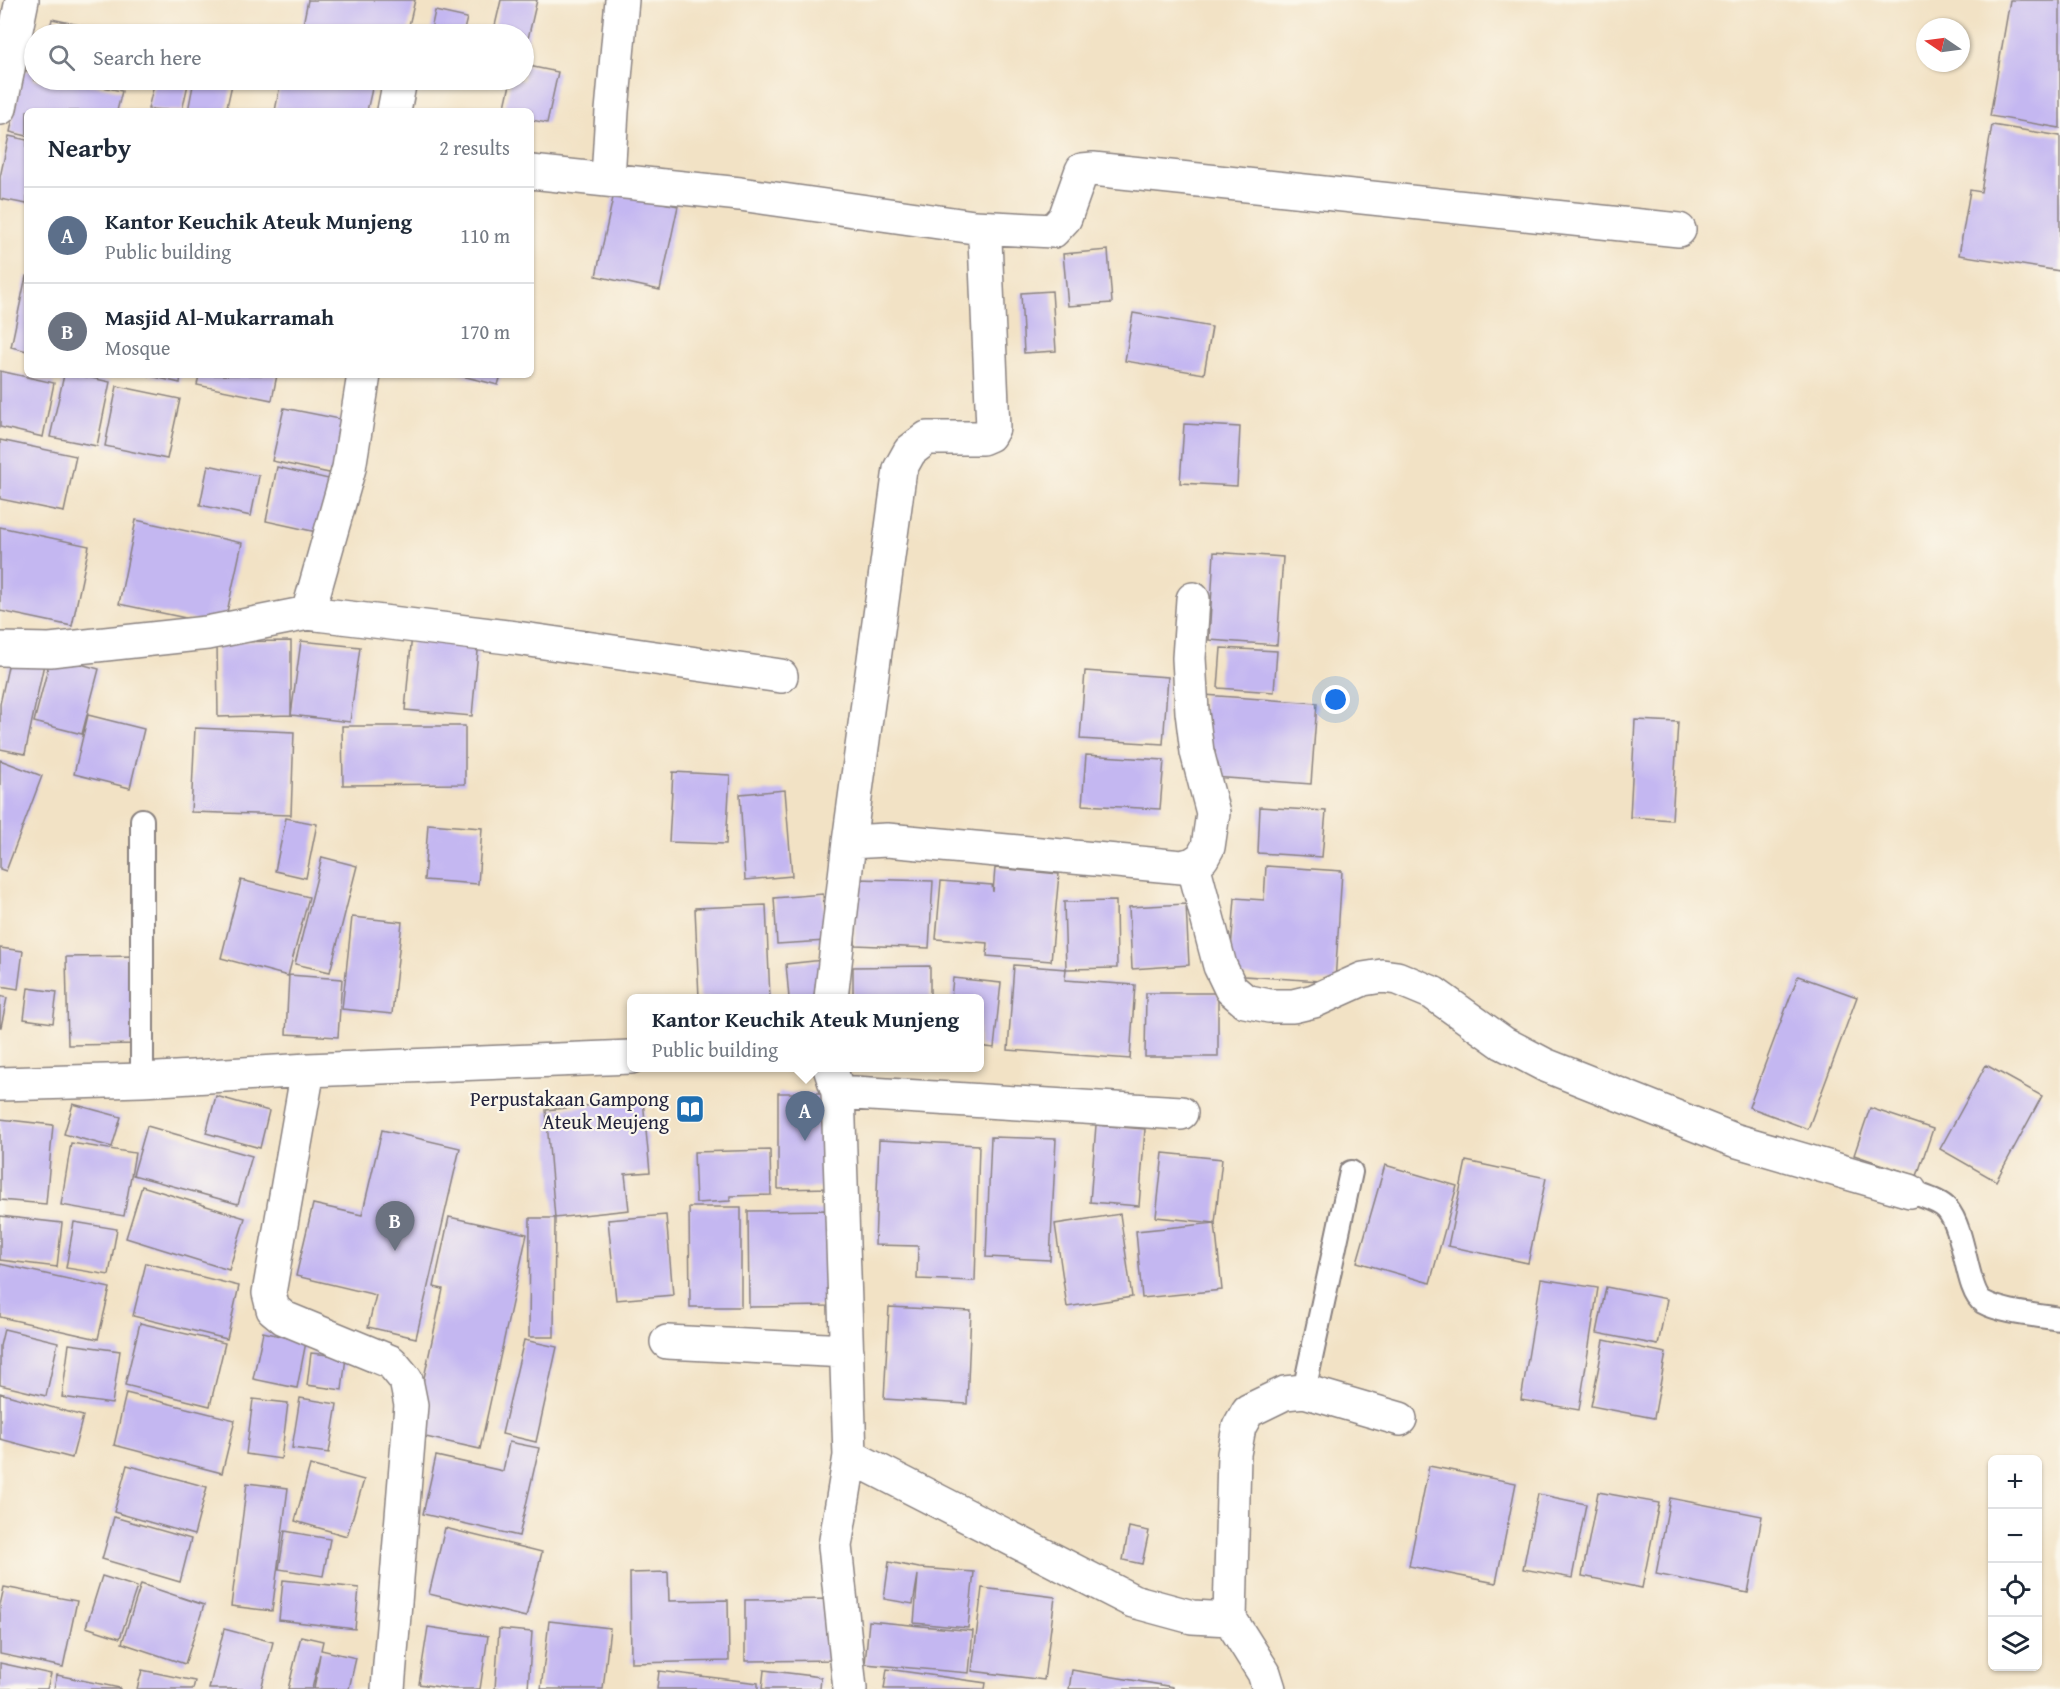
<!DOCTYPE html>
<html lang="en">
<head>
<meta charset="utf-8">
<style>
  :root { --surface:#fff; --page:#f6f6f7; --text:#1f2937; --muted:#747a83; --line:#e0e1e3; --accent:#1a73e8 }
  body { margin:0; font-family:"Gentium Book Plus",serif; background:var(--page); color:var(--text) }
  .controls { position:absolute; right:18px; bottom:18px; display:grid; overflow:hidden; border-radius:9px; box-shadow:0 2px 4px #0004 }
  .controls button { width:54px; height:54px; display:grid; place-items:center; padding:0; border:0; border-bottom:2px solid var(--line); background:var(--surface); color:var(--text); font:30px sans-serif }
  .compass { position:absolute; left:1916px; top:18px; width:54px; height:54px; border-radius:50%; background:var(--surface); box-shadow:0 2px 4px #0004; rotate:283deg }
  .you { position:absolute; left:1336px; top:700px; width:21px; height:21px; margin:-15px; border:4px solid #fff; border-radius:50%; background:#1a73e8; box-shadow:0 0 0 9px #1a73e833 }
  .badge { display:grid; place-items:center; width:39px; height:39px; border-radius:50%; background:var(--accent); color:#fff; font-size:20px; font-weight:700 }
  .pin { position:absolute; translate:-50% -50px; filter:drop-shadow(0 2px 3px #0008) }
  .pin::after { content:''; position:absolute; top:32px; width:21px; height:18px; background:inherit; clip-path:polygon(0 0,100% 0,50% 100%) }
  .popup { position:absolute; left:627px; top:994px; width:357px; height:78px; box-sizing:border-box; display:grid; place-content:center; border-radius:9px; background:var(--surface); filter:drop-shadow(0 2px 4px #0005); font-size:20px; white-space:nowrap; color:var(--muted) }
  .popup b { font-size:22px; color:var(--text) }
  .popup::after { content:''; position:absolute; left:50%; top:100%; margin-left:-12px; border:12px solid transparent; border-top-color:var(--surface) }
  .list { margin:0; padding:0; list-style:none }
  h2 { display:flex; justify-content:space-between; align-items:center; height:78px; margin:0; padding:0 24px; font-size:26px }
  h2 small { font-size:20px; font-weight:400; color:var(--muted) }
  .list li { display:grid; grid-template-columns:39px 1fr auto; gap:18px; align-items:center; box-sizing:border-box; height:96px; padding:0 24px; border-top:2px solid var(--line) }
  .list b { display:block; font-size:22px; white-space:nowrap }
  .list p { margin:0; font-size:20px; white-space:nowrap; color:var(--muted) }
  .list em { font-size:20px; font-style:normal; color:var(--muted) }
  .icon { flex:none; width:33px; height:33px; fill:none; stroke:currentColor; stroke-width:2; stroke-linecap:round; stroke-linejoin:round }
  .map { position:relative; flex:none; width:2060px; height:1689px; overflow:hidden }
  .search { position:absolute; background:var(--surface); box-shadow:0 2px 4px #0004; left:24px; top:24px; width:510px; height:66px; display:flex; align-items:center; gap:15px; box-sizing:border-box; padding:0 21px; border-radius:33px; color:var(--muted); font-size:22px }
  .panel { position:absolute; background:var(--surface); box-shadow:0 2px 4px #0004; left:24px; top:108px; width:510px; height:270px; border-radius:9px }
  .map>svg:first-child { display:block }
</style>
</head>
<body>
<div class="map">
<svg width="2060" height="1689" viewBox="0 0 2060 1689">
  <rect width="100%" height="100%" fill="#fbf7ec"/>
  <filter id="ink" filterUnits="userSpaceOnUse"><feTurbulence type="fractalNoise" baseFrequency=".0167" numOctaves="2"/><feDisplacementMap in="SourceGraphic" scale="12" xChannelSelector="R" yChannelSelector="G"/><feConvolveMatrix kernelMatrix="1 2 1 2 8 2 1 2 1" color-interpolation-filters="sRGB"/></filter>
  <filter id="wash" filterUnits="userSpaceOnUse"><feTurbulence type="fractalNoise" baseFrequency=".008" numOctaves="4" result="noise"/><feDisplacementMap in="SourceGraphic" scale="24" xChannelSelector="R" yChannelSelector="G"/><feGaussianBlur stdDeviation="1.35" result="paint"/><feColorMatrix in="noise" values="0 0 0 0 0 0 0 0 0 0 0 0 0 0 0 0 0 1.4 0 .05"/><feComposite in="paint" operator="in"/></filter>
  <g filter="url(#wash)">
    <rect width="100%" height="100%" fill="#f2e2c5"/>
    <g id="blocks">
      <path fill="#c4b7f1" d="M 308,0 L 415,0 L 407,34 L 301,34 Z
        M 501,0 L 537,0 L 527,43 L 524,43 L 524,34 L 493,34 Z
        M 2010,0 L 2060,0 L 2060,128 L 1990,116 Z
        M 435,11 L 467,18 L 463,34 L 430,34 Z
        M 52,19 L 120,34 L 49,34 Z
        M 524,65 L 558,72 L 547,123 L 531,120 L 531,111 L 504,111 L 511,80 L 524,80 Z
        M 23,70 L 34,72 L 34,80 L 69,80 L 122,91 L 117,111 L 27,111 L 27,136 L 10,132 Z
        M 155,80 L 189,80 L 182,111 L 148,109 Z
        M 194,80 L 233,80 L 226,111 L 188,111 Z
        M 281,80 L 374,80 L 367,111 L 275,111 Z
        M 1992,125 L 2060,136 L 2060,271 L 1959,255 L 1970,190 L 1981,192 Z
        M 9,136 L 27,140 L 27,204 L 0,199 L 0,177 Z
        M 614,193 L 678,206 L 660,290 L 596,276 Z
        M 1108,250 L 1112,303 L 1068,306 L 1063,254 Z
        M 26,276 L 27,276 L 27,351 L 11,347 Z
        M 1052,291 L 1056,351 L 1024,353 L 1021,293 Z
        M 1133,313 L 1212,327 L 1204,374 L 1125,361 Z
        M 0,371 L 54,383 L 43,437 L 0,427 Z
        M 64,375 L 78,375 L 110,382 L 97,446 L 50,437 Z
        M 147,375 L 181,375 L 180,383 Z
        M 199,375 L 277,375 L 272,400 L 197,385 Z
        M 458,375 L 501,375 L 498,385 Z
        M 117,386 L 180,399 L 167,459 L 105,446 Z
        M 284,408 L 345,420 L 334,474 L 272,461 Z
        M 1184,424 L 1240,427 L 1237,486 L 1180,483 Z
        M 0,440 L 76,456 L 64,512 L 0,499 Z
        M 208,465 L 259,476 L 251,516 L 200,505 Z
        M 277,467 L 337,481 L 326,534 L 266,521 Z
        M 136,520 L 242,543 L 224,626 L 119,604 Z
        M 0,527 L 89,546 L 72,626 L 0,611 Z
        M 1214,552 L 1283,557 L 1277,645 L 1209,640 Z
        M 412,634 L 479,640 L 472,716 L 405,710 Z
        M 291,641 L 291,715 L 301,641 L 360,647 L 350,722 L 291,715 L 218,717 L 217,642 Z
        M 1221,648 L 1277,651 L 1274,692 L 1218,688 Z
        M 51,656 L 99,669 L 82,734 L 34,722 Z
        M 10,657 L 44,664 L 25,754 L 0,749 L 0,704 Z
        M 1085,671 L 1168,677 L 1163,744 L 1080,739 Z
        M 1204,695 L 1317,703 L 1311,784 L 1213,777 L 1215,751 L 1201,749 Z
        M 88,715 L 144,729 L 130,788 L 74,774 Z
        M 1635,720 L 1678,722 L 1672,820 L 1630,817 Z
        M 342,726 L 465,726 L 465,784 L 343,785 Z
        M 195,728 L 294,732 L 291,815 L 191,812 Z
        M 1086,755 L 1164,760 L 1160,809 L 1082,805 Z
        M 0,760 L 42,776 L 6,871 L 0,869 Z
        M 673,772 L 730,775 L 726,844 L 669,842 Z
        M 785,790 L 792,876 L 745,880 L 740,794 Z
        M 1260,807 L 1326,811 L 1322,857 L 1258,853 Z
        M 286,818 L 317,824 L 306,878 L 275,871 Z
        M 428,824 L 482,828 L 478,884 L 424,880 Z
        M 322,857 L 357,866 L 330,972 L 295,964 Z
        M 1266,866 L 1342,871 L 1335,982 L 1229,975 L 1235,898 L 1264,900 Z
        M 995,868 L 1059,874 L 1051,961 L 987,956 L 988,943 L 936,939 L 941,881 L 992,885 L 993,892 Z
        M 857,879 L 933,881 L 929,948 L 855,945 Z
        M 241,880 L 309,897 L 288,976 L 221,958 Z
        M 823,894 L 826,941 L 777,944 L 774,898 Z
        M 1116,901 L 1117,968 L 1066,969 L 1064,902 Z
        M 1186,904 L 1189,965 L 1132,969 L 1129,907 Z
        M 766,905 L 770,998 L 699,998 L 695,908 Z
        M 352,917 L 402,922 L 392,1014 L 342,1009 Z
        M 0,948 L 23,951 L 18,989 L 0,986 Z
        M 139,956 L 141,1044 L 68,1045 L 66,957 Z
        M 823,960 L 826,998 L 789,998 L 786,964 Z
        M 1014,965 L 1066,969 L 1065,980 L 1135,985 L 1130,1059 L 1008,1050 Z
        M 930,966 L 930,998 L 853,998 L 853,967 Z
        M 289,975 L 342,979 L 338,1037 L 286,1034 Z
        M 1798,976 L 1857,997 L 1808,1129 L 1749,1107 Z
        M 953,978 L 1001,983 L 994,1048 L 979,1046 L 979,998 L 951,998 Z
        M 28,988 L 57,992 L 53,1023 L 24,1019 Z
        M 1146,993 L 1218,993 L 1218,1057 L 1145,1057 Z
        M 0,996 L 7,998 L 1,1027 L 0,1027 Z
        M 1986,1065 L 2042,1096 L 1996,1181 L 1940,1149 Z
        M 778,1093 L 832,1093 L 833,1188 L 778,1189 Z
        M 216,1096 L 269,1111 L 260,1148 L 206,1133 Z
        M 643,1100 L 650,1172 L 625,1174 L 629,1210 L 555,1218 L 546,1110 Z
        M 73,1104 L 121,1117 L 112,1147 L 64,1134 Z
        M 1870,1108 L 1933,1129 L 1917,1176 L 1854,1155 Z
        M 0,1119 L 53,1125 L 46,1204 L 0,1200 Z
        M 1096,1125 L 1145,1129 L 1139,1206 L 1090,1202 Z
        M 147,1126 L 252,1156 L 238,1204 L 133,1175 Z
        M 382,1130 L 460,1148 L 416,1338 L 368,1327 L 376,1295 L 296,1276 L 313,1204 L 362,1215 Z
        M 991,1137 L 1056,1139 L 1050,1260 L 986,1257 Z
        M 879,1140 L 979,1145 L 975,1281 L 917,1279 L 918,1246 L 875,1245 Z
        M 71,1143 L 135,1153 L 124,1216 L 61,1205 Z
        M 770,1150 L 771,1195 L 730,1196 L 730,1201 L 696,1203 L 694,1152 Z
        M 1163,1153 L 1222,1159 L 1215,1223 L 1156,1217 Z
        M 1466,1161 L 1546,1178 L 1528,1263 L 1448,1246 Z
        M 1385,1165 L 1457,1186 L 1430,1283 L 1357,1262 Z
        M 142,1186 L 245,1218 L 229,1270 L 126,1238 Z
        M 689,1207 L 741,1207 L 741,1307 L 690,1307 Z
        M 829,1210 L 830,1306 L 749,1307 L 748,1211 Z
        M 1120,1214 L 1132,1297 L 1067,1307 L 1055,1224 Z
        M 666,1215 L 673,1295 L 616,1300 L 608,1220 Z
        M 0,1216 L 62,1223 L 57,1267 L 0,1260 Z
        M 449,1217 L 527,1234 L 480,1449 L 412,1434 L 443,1289 L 434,1287 Z
        M 530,1218 L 555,1218 L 554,1337 L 529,1337 Z
        M 74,1222 L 117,1229 L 109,1275 L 66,1268 Z
        M 1215,1223 L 1222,1290 L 1142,1298 L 1136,1231 Z
        M 146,1263 L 239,1286 L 227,1339 L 133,1316 Z
        M 0,1264 L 110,1288 L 98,1339 L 0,1317 Z
        M 1541,1279 L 1598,1288 L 1579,1410 L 1521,1400 Z
        M 1606,1287 L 1667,1299 L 1658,1345 L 1597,1333 Z
        M 889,1307 L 971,1311 L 967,1404 L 884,1399 Z
        M 140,1323 L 225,1343 L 210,1406 L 125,1385 Z
        M 4,1329 L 58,1342 L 46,1396 L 0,1385 L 0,1346 Z
        M 263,1332 L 306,1342 L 297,1388 L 253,1379 Z
        M 524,1340 L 557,1347 L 536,1442 L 502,1434 Z
        M 1604,1340 L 1666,1353 L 1654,1418 L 1591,1406 Z
        M 69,1344 L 120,1351 L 112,1404 L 62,1397 Z
        M 311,1353 L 346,1357 L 342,1390 L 307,1385 Z
        M 0,1393 L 83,1416 L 72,1458 L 0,1439 Z
        M 126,1393 L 235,1420 L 222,1473 L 114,1445 Z
        M 300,1398 L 337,1404 L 329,1453 L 292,1448 Z
        M 253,1399 L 288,1403 L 281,1459 L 246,1454 Z
        M 509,1442 L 539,1448 L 519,1536 L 423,1514 L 436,1456 L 503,1471 Z
        M 127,1465 L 207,1487 L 194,1535 L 114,1512 Z
        M 310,1465 L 364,1480 L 347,1536 L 295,1521 Z
        M 1429,1466 L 1516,1483 L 1496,1583 L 1409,1566 Z
        M 247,1483 L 288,1488 L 272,1611 L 231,1606 Z
        M 1598,1492 L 1659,1503 L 1642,1588 L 1582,1576 Z
        M 1538,1494 L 1586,1504 L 1572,1578 L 1523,1569 Z
        M 1670,1498 L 1762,1516 L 1748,1593 L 1656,1574 Z
        M 114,1517 L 191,1539 L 180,1582 L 102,1559 Z
        M 1129,1527 L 1149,1531 L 1142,1564 L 1123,1560 Z
        M 445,1528 L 542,1552 L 526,1617 L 429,1594 Z
        M 285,1531 L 330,1539 L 323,1576 L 279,1569 Z
        M 889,1562 L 919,1568 L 974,1572 L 968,1628 L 914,1623 L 918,1575 L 913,1604 L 884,1599 Z
        M 668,1572 L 669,1601 L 728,1600 L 729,1661 L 631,1663 L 630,1573 Z
        M 102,1576 L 137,1587 L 120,1638 L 86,1627 Z
        M 283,1580 L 359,1588 L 355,1629 L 279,1620 Z
        M 141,1584 L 204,1605 L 185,1664 L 122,1643 Z
        M 4,1587 L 77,1601 L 63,1667 L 0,1654 L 0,1605 Z
        M 982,1588 L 1055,1597 L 1044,1680 L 972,1671 Z
        M 837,1599 L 838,1660 L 745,1661 L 745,1600 Z
        M 549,1621 L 610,1628 L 603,1689 L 541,1689 Z
        M 869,1621 L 973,1631 L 969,1673 L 865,1664 Z
        M 428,1627 L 488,1636 L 480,1689 L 454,1689 L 419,1684 Z
        M 224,1629 L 273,1642 L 261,1689 L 209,1689 Z
        M 499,1629 L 532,1632 L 528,1689 L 495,1689 Z
        M 301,1636 L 323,1641 L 321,1650 L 356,1658 L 349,1689 L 314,1689 L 320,1654 L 312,1689 L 288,1689 Z
        M 0,1663 L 51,1674 L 47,1689 L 0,1689 Z
        M 887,1669 L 986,1683 L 985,1689 L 884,1689 Z
        M 142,1670 L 195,1681 L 193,1689 L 137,1689 Z
        M 764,1670 L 821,1677 L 820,1689 L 762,1689 Z
        M 1072,1670 L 1173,1687 L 1173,1689 L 1069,1689 Z
        M 659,1671 L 758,1683 L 758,1689 L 657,1689 Z
        M 57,1675 L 120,1688 L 120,1689 L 54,1689 Z"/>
    </g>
  </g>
  <g filter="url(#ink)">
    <use href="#blocks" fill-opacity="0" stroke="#8a8280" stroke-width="1.5"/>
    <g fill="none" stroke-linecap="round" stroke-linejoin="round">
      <g stroke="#8a8280" stroke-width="26">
        <path id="lane" d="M 142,820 L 142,1080
          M 1910,1191 C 1920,1196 1939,1200 1947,1209 C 1966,1231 1966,1291 1983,1302 C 2003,1313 2037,1315 2060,1319
          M 1304,1391 L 1351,1172"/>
      </g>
      <g stroke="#8a8280" stroke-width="36">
        <path id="street" d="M 0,108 L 22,0
          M 394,111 L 400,80
          M 531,172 L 740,194 L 974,227 L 982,233 L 985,240 L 993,428 L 989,435 L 982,438 L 927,438 L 910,451 L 900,469 L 849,842
          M 608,179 L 612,111 L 622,0
          M 974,227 L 1053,231 L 1065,218 L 1082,170 L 1093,169 L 1679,230
          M 308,613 L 349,468 L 364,375
          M 0,649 L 50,650 L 207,633 L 308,613 L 516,638 L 781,676
          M 1193,864 L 1220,966 L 1231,989 L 1245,1001 L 1269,1006 L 1293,1006 L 1314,1001 L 1363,979 L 1382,976 L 1397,978 L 1433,993 L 1503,1043 L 1545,1065 L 1734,1140 L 1910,1191
          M 831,998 L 849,842 L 887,840 L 1182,867 L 1193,864 L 1202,858 L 1208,847 L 1213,813 L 1197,752 L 1192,712 L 1189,658 L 1193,599
          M 830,1068 L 838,1092 L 850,1456 L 835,1546 L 850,1689
          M 308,1070 L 631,1057
          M 0,1084 L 142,1080 L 308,1070 L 269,1293 L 273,1309 L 284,1318 L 391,1362 L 406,1380 L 411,1405 L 388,1689
          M 838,1092 L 1181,1113
          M 667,1342 L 847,1351
          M 850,1456 L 1133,1601 L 1192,1617 L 1230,1619 L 1264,1673 L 1269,1689
          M 1230,1619 L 1234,1454 L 1239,1427 L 1248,1411 L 1285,1393 L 1304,1391 L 1400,1419"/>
      </g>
      <use href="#lane" stroke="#fff" stroke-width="22"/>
      <use href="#street" stroke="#fff" stroke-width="33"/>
    </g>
  </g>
  <defs>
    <g id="library-square" transform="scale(1.5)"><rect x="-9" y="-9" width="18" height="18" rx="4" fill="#1f6fb2" stroke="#fbf7ec"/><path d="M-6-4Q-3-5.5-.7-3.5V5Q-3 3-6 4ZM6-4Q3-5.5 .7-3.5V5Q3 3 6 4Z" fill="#fff"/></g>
  </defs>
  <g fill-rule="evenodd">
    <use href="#library-square" x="690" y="1109"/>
  </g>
  <g text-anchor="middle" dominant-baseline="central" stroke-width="4.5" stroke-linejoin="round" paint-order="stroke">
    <g font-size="20" fill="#22223b" stroke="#fbf7ec" text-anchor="end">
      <text x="669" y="1098">Perpustakaan Gampong<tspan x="669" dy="23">Ateuk Meujeng</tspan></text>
    </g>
  </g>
</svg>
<div class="controls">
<button>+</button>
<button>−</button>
<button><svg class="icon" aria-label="locate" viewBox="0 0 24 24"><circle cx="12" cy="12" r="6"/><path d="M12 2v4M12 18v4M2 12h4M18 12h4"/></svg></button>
<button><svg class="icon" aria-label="layers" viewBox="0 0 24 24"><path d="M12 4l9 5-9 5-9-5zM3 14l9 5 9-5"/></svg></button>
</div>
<svg class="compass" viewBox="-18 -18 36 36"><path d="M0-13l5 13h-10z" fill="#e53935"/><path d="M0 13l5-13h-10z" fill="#747a83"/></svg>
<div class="you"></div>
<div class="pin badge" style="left:805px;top:1141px;background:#5c6f8a">A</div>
<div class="popup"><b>Kantor Keuchik Ateuk Munjeng</b>Public building</div>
<div class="pin badge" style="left:395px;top:1251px;background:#6b7280">B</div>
<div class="search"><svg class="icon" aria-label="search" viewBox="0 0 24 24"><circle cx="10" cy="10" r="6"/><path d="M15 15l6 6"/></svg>Search here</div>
<section class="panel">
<h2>Nearby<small>2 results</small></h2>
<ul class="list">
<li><span class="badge" style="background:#5c6f8a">A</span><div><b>Kantor Keuchik Ateuk Munjeng</b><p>Public building</p></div><em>110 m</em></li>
<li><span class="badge" style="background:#6b7280">B</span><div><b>Masjid Al-Mukarramah</b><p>Mosque</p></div><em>170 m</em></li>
</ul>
</section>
</div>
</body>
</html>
